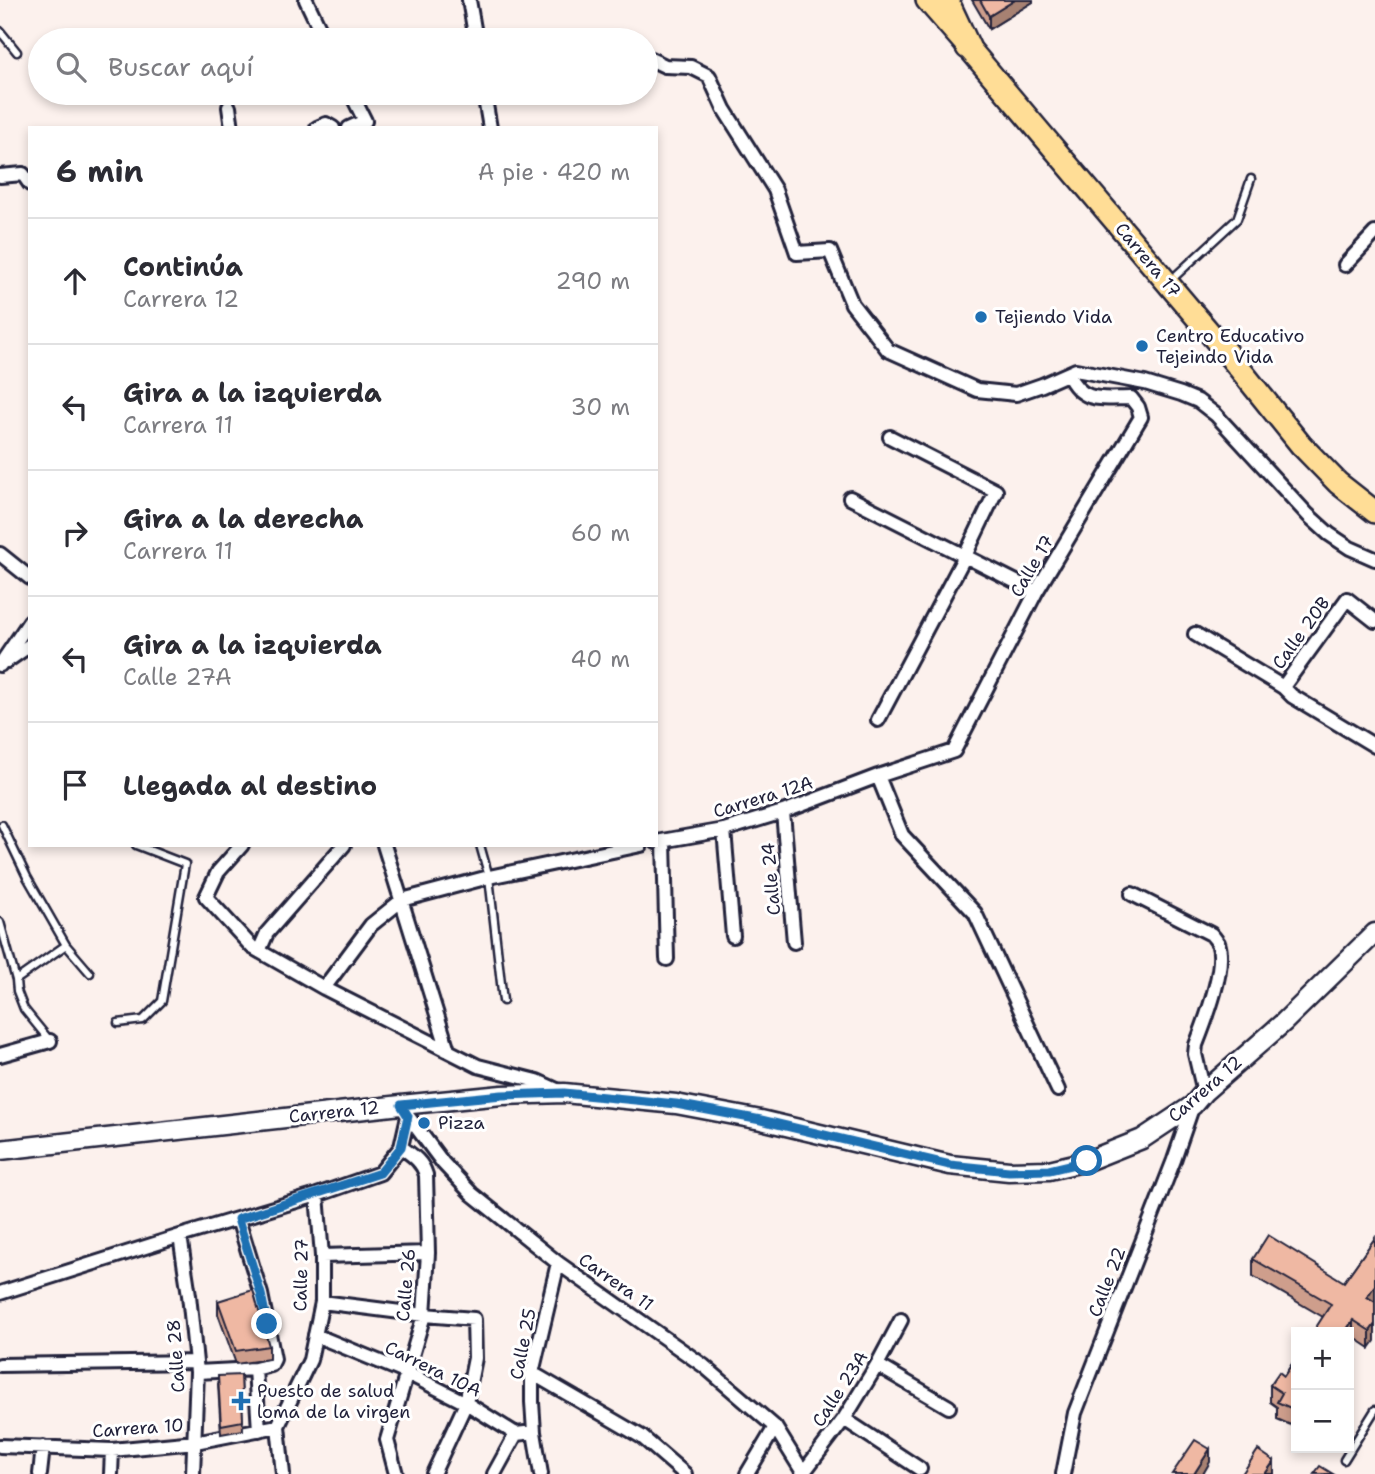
<!DOCTYPE html>
<html lang="es">
<head>
<meta charset="utf-8">
<style>
  :root { --surface:#fff; --page:#f7f7f7; --text:#2b2b33; --muted:#7c7c81; --line:#e1e1e2 }
  body { margin:0; font-family:"Shantell Sans",sans-serif; background:var(--page); color:var(--text) }
  .controls { position:absolute; right:21px; bottom:21px; display:grid; overflow:hidden; border-radius:0px; box-shadow:0 4px 10px #0003 }
  .controls button { width:63px; height:63px; display:grid; place-items:center; padding:0; border:0; border-bottom:2px solid var(--line); background:var(--surface); color:var(--text); font:35px sans-serif }
  .stop { position:absolute; width:21px; height:21px; margin:-16px; border:5px solid #1f6fb2; border-radius:50%; background:#fff }
  .stop.end { background:#1f6fb2; border-color:#fff; box-shadow:0 2px 7px #0008 }
  .list { margin:0; padding:0; list-style:none }
  h2 { display:flex; justify-content:space-between; align-items:center; height:91px; margin:0; padding:0 28px; font-size:30px }
  h2 small { font-size:23px; font-weight:400; color:var(--muted) }
  .list li { display:grid; grid-template-columns:46px 1fr auto; gap:21px; align-items:center; box-sizing:border-box; height:126px; padding:0 28px; border-top:2px solid var(--line) }
  .list b { display:block; font-size:26px; white-space:nowrap }
  .list p { margin:0; font-size:23px; white-space:nowrap; color:var(--muted) }
  .list em { font-size:23px; font-style:normal; color:var(--muted) }
  .icon { flex:none; width:38px; height:38px; fill:none; stroke:currentColor; stroke-width:2; stroke-linecap:round; stroke-linejoin:round }
  .map { position:relative; flex:none; width:1375px; height:1474px; overflow:hidden }
  .search { position:absolute; background:var(--surface); box-shadow:0 4px 10px #0003; left:28px; top:28px; width:630px; height:77px; display:flex; align-items:center; gap:18px; box-sizing:border-box; padding:0 24px; border-radius:38px; color:var(--muted); font-size:26px }
  .panel { position:absolute; background:var(--surface); box-shadow:0 4px 10px #0003; left:28px; top:126px; width:630px; height:721px; border-radius:0px }
  .map>svg:first-child { display:block }
</style>
</head>
<body>
<div class="map">
<svg width="1375" height="1474" viewBox="0 0 1375 1474">
  <rect width="100%" height="100%" fill="#fcf1ed"/>
  <filter id="ink" filterUnits="userSpaceOnUse"><feTurbulence type="fractalNoise" baseFrequency=".0143" numOctaves="2"/><feDisplacementMap in="SourceGraphic" scale="14" xChannelSelector="R" yChannelSelector="G"/><feConvolveMatrix kernelMatrix="1 2 1 2 8 2 1 2 1" color-interpolation-filters="sRGB"/></filter>
  <g filter="url(#ink)">
    <g fill="none" stroke-linecap="round" stroke-linejoin="round">
      <g stroke="#22223b" stroke-width="11">
        <path id="lane" d="M 0,31 L 17,52
          M 1170,281 L 1237,219 L 1251,179
          M 2,825 L 27,877 L 66,945 L 90,973
          M 480,845 L 489,877 L 503,1001
          M 0,922 L 16,980 L 17,991 L 24,1009 L 50,1041
          M 16,980 L 66,945
          M 118,1023 L 143,1020 L 162,1001 L 185,864 L 136,845
          M 1344,1460 L 1375,1410"/>
      </g>
      <g stroke="#22223b" stroke-width="18">
        <path id="street" d="M 306,0 L 325,40
          M 469,0 L 476,40
          M 646,57 L 665,66 L 691,67 L 709,76 L 724,109 L 775,190 L 797,253 L 830,251 L 852,304 L 888,350 L 977,390 L 1016,394 L 1042,385 L 1076,370 L 1145,383 L 1181,394 L 1198,401 L 1216,415 L 1308,515 L 1329,534 L 1350,548 L 1375,559
          M 484,93 L 490,128
          M 229,107 L 232,128
          M 317,128 L 326,124 L 333,128
          M 349,128 L 365,121 L 351,93
          M 0,176 L 23,174 L 30,184
          M 1345,265 L 1375,233
          M 850,498 L 1036,592
          M 0,554 L 30,578
          M 1195,634 L 1283,687 L 1292,696 L 1375,746
          M 7,661 L 30,645
          M 0,665 L 30,621
          M 1283,687 L 1347,599 L 1375,621
          M 878,720 L 965,556 L 996,491 L 890,437
          M 878,776 L 902,835 L 975,913 L 1058,1090
          M 783,812 L 794,942
          M 724,830 L 733,936
          M 664,841 L 667,959
          M 656,842 L 724,830 L 783,812 L 878,776 L 954,751 L 1036,592 L 1141,417 L 1138,407 L 1131,398 C 1102,398 1082,404 1068,374
          M 242,845 L 218,872 L 206,897 L 252,947 L 324,988 L 478,1066 L 537,1081 L 559,1091
          M 384,845 L 448,1050
          M 1132,894 L 1211,934 C 1214,937 1216,940 1218,943 C 1227,966 1205,1022 1196,1045 L 1195,1054 L 1204,1092
          M 259,951 L 267,933 L 344,845
          M 324,988 L 371,925 L 402,900 L 489,877 L 641,845
          M 0,1055 L 50,1041
          M 401,1105 L 408,1116 L 443,1163 L 472,1194 L 558,1263 L 704,1366 L 775,1427 L 804,1474
          M 238,1219 L 261,1294 L 274,1359 L 271,1365 L 255,1369 L 259,1430
          M 180,1236 L 189,1295 L 197,1372 L 193,1474
          M 322,1256 L 428,1253
          M 0,1293 L 180,1236 L 317,1195 L 380,1173 L 401,1147 L 408,1116
          M 322,1302 L 424,1315 L 474,1319 L 475,1358 L 466,1403 L 433,1474
          M 315,1335 L 407,1373 L 466,1403 L 516,1434 L 534,1432
          M 0,1365 L 196,1362
          M 877,1365 L 949,1407
          M 197,1372 L 255,1369
          M 532,1373 L 642,1437 L 685,1474
          M 844,1419 L 920,1469
          M 0,1446 L 112,1450 L 195,1442 L 278,1426
          M 803,1473 L 844,1419 L 877,1365 L 901,1320
          M 40,1474 L 43,1447
          M 111,1474 L 112,1450
          M 283,1474 L 278,1426 L 310,1360 L 322,1302 L 322,1256 L 317,1195
          M 396,1474 L 387,1440 L 424,1315 L 428,1253 L 426,1175 C 422,1161 412,1155 401,1147
          M 494,1474 L 516,1434
          M 541,1474 L 534,1432 L 532,1402 L 532,1373 L 558,1263
          M 747,1474 L 775,1427
          M 1063,1474 L 1075,1413 L 1174,1160 L 1193,1105"/>
      </g>
      <g stroke="#22223b" stroke-width="23">
        <path id="secondary" d="M 0,1150 L 401,1105 L 502,1095 L 564,1093 L 676,1104 L 761,1120 L 950,1165 L 1009,1171 L 1049,1170 L 1087,1161 L 1142,1139 L 1193,1105 L 1204,1092 L 1284,1022 L 1375,933"/>
      </g>
      <g stroke="#22223b" stroke-width="26">
        <path id="primary" d="M 927,0 L 968,47 L 1231,358 L 1301,445 L 1338,483 L 1375,512"/>
      </g>
      <g stroke="#22223b" stroke-width="28">
        <path id="highway" d="M 946,0 L 968,47"/>
      </g>
      <use href="#lane" stroke="#fff" stroke-width="6"/>
      <use href="#street" stroke="#fff" stroke-width="12"/>
      <use href="#secondary" stroke="#fff" stroke-width="18"/>
      <use href="#primary" stroke="#ffdd96" stroke-width="21"/>
      <use href="#highway" stroke="#ffdd96" stroke-width="23"/>
    </g>
    <path fill="#ce9e8c" stroke="#22223b" stroke-width="2" d="M 972,0 L 1033,0 L 1033,2 L 989,29 Z
      M 1375,1238 L 1370,1348 L 1323,1317 L 1253,1276 L 1253,1259 L 1344,1282 Z
      M 218,1301 L 269,1346 L 269,1359 L 236,1364 L 218,1314 Z
      M 1296,1358 L 1296,1423 L 1295,1422 L 1293,1426 L 1277,1419 L 1277,1407 L 1270,1402 L 1270,1385 L 1284,1376 Z
      M 241,1375 L 243,1430 L 221,1434 L 218,1384 Z"/>
    <path fill="#a78172" stroke="#22223b" stroke-width="2" d="M 1015,0 L 1033,0 L 1033,2 L 989,29 L 989,16 Z
      M 1375,1285 L 1375,1302 L 1367,1297 Z
      M 1353,1320 L 1353,1337 L 1349,1343 L 1349,1332 L 1345,1332 Z
      M 1375,1324 L 1375,1341 L 1370,1348 L 1370,1331 Z
      M 1295,1405 L 1295,1422 L 1293,1426 L 1293,1409 Z
      M 1210,1449 L 1210,1462 L 1203,1474 L 1194,1474 Z
      M 1274,1461 L 1274,1474 L 1265,1474 Z"/>
    <path fill="#efb8a3" stroke="#22223b" stroke-width="2" d="M 980,0 L 1015,0 L 989,16 Z
      M 1268,1235 L 1344,1282 L 1375,1238 L 1375,1285 L 1367,1297 L 1375,1302 L 1375,1324 L 1370,1331 L 1353,1320 L 1345,1332 L 1313,1332 L 1331,1304 L 1253,1259 Z
      M 253,1290 L 269,1346 L 236,1351 L 218,1301 Z
      M 1296,1358 L 1296,1406 L 1295,1405 L 1293,1409 L 1277,1402 L 1282,1393 L 1270,1385 L 1279,1372 L 1284,1376 Z
      M 241,1375 L 243,1421 L 221,1425 L 218,1376 Z
      M 1195,1440 L 1210,1449 L 1194,1474 L 1172,1474 Z
      M 1258,1450 L 1274,1461 L 1265,1474 L 1242,1474 Z
      M 1320,1466 L 1333,1474 L 1314,1474 Z"/>
  </g>
  <g fill="none" stroke-linecap="round" stroke-linejoin="round" filter="url(#ink)">
    <path stroke="#1f6fb2" stroke-width="9" d="M 267,1324 L 261,1294 L 238,1219 L 380,1173 L 401,1147 L 408,1116 L 401,1105 L 502,1095 L 564,1093 L 676,1104 L 761,1120 L 950,1165 L 1009,1171 L 1049,1170 L 1087,1161"/>
  </g>
  <g fill="#1f6fb2" stroke="#fff" stroke-width="2.5">
    <circle cx="981" cy="317" r="7"/>
    <circle cx="1142" cy="346" r="7"/>
    <circle cx="424" cy="1123" r="7"/>
    <path d="M237.5 1390.5h7v7h7v7h-7v7h-7v-7h-7v-7h7z"/>
  </g>
  <g text-anchor="middle" dominant-baseline="central" stroke-width="6" stroke-linejoin="round" paint-order="stroke">
    <g font-size="18" fill="#22223b" stroke="#fff">
      <text transform="translate(1148 260) rotate(50)">Carrera 17</text>
      <text transform="translate(1032 566) rotate(-60)">Calle 17</text>
      <text transform="translate(1301 633) rotate(-54)">Calle 20B</text>
      <text transform="translate(763 797) rotate(-17)">Carrera 12A</text>
      <text transform="translate(771 879) rotate(-95)">Calle 24</text>
      <text transform="translate(1205 1089) rotate(-41)">Carrera 12</text>
      <text transform="translate(334 1112) rotate(-6)">Carrera 12</text>
      <text transform="translate(301 1275) rotate(-89)">Calle 27</text>
      <text transform="translate(616 1282) rotate(35)">Carrera 11</text>
      <text transform="translate(1107 1282) rotate(-69)">Calle 22</text>
      <text transform="translate(406 1285) rotate(-85)">Calle 26</text>
      <text transform="translate(523 1344) rotate(-79)">Calle 25</text>
      <text transform="translate(176 1356) rotate(-94)">Calle 28</text>
      <text transform="translate(433 1369) rotate(26)">Carrera 10A</text>
      <text transform="translate(840 1389) rotate(-57)">Calle 23A</text>
      <text transform="translate(138 1428) rotate(-4)">Carrera 10</text>
    </g>
    <g font-size="18" fill="#22223b" stroke="#fff" text-anchor="start">
      <text x="995" y="317">Tejiendo Vida</text>
      <text x="1156" y="336">Centro Educativo<tspan x="1156" dy="21">Tejeindo Vida</tspan></text>
      <text x="438" y="1123">Pizza</text>
      <text x="257" y="1391">Puesto de salud<tspan x="257" dy="21">loma de la virgen</tspan></text>
    </g>
  </g>
</svg>
<div class="controls">
<button>+</button>
<button>−</button>
</div>
<div class="stop" style="left:1087px;top:1161px"></div>
<div class="stop end" style="left:267px;top:1324px"></div>
<div class="search"><svg class="icon" aria-label="search" viewBox="0 0 24 24"><circle cx="10" cy="10" r="6"/><path d="M15 15l6 6"/></svg>Buscar aquí</div>
<section class="panel">
<h2>6 min<small>A pie · 420 m</small></h2>
<ul class="list">
<li><svg class="icon" aria-label="ahead" viewBox="0 0 24 24"><path d="M12 20V5M6 11l6-6 6 6"/></svg><div><b>Continúa</b><p>Carrera 12</p></div><em>290 m</em></li>
<li><svg class="icon" aria-label="left" viewBox="0 0 24 24"><path d="M17 20v-9H6M10 6l-5 5 5 5"/></svg><div><b>Gira a la izquierda</b><p>Carrera 11</p></div><em>30 m</em></li>
<li><svg class="icon" aria-label="right" viewBox="0 0 24 24"><path d="M7 20v-9h11M14 6l5 5-5 5"/></svg><div><b>Gira a la derecha</b><p>Carrera 11</p></div><em>60 m</em></li>
<li><svg class="icon" aria-label="left" viewBox="0 0 24 24"><path d="M17 20v-9H6M10 6l-5 5 5 5"/></svg><div><b>Gira a la izquierda</b><p>Calle 27A</p></div><em>40 m</em></li>
<li><svg class="icon" aria-label="arrive" viewBox="0 0 24 24"><path d="M6 21V4h12l-3 4 3 4H6"/></svg><div><b>Llegada al destino</b></div></li>
</ul>
</section>
</div>
</body>
</html>
